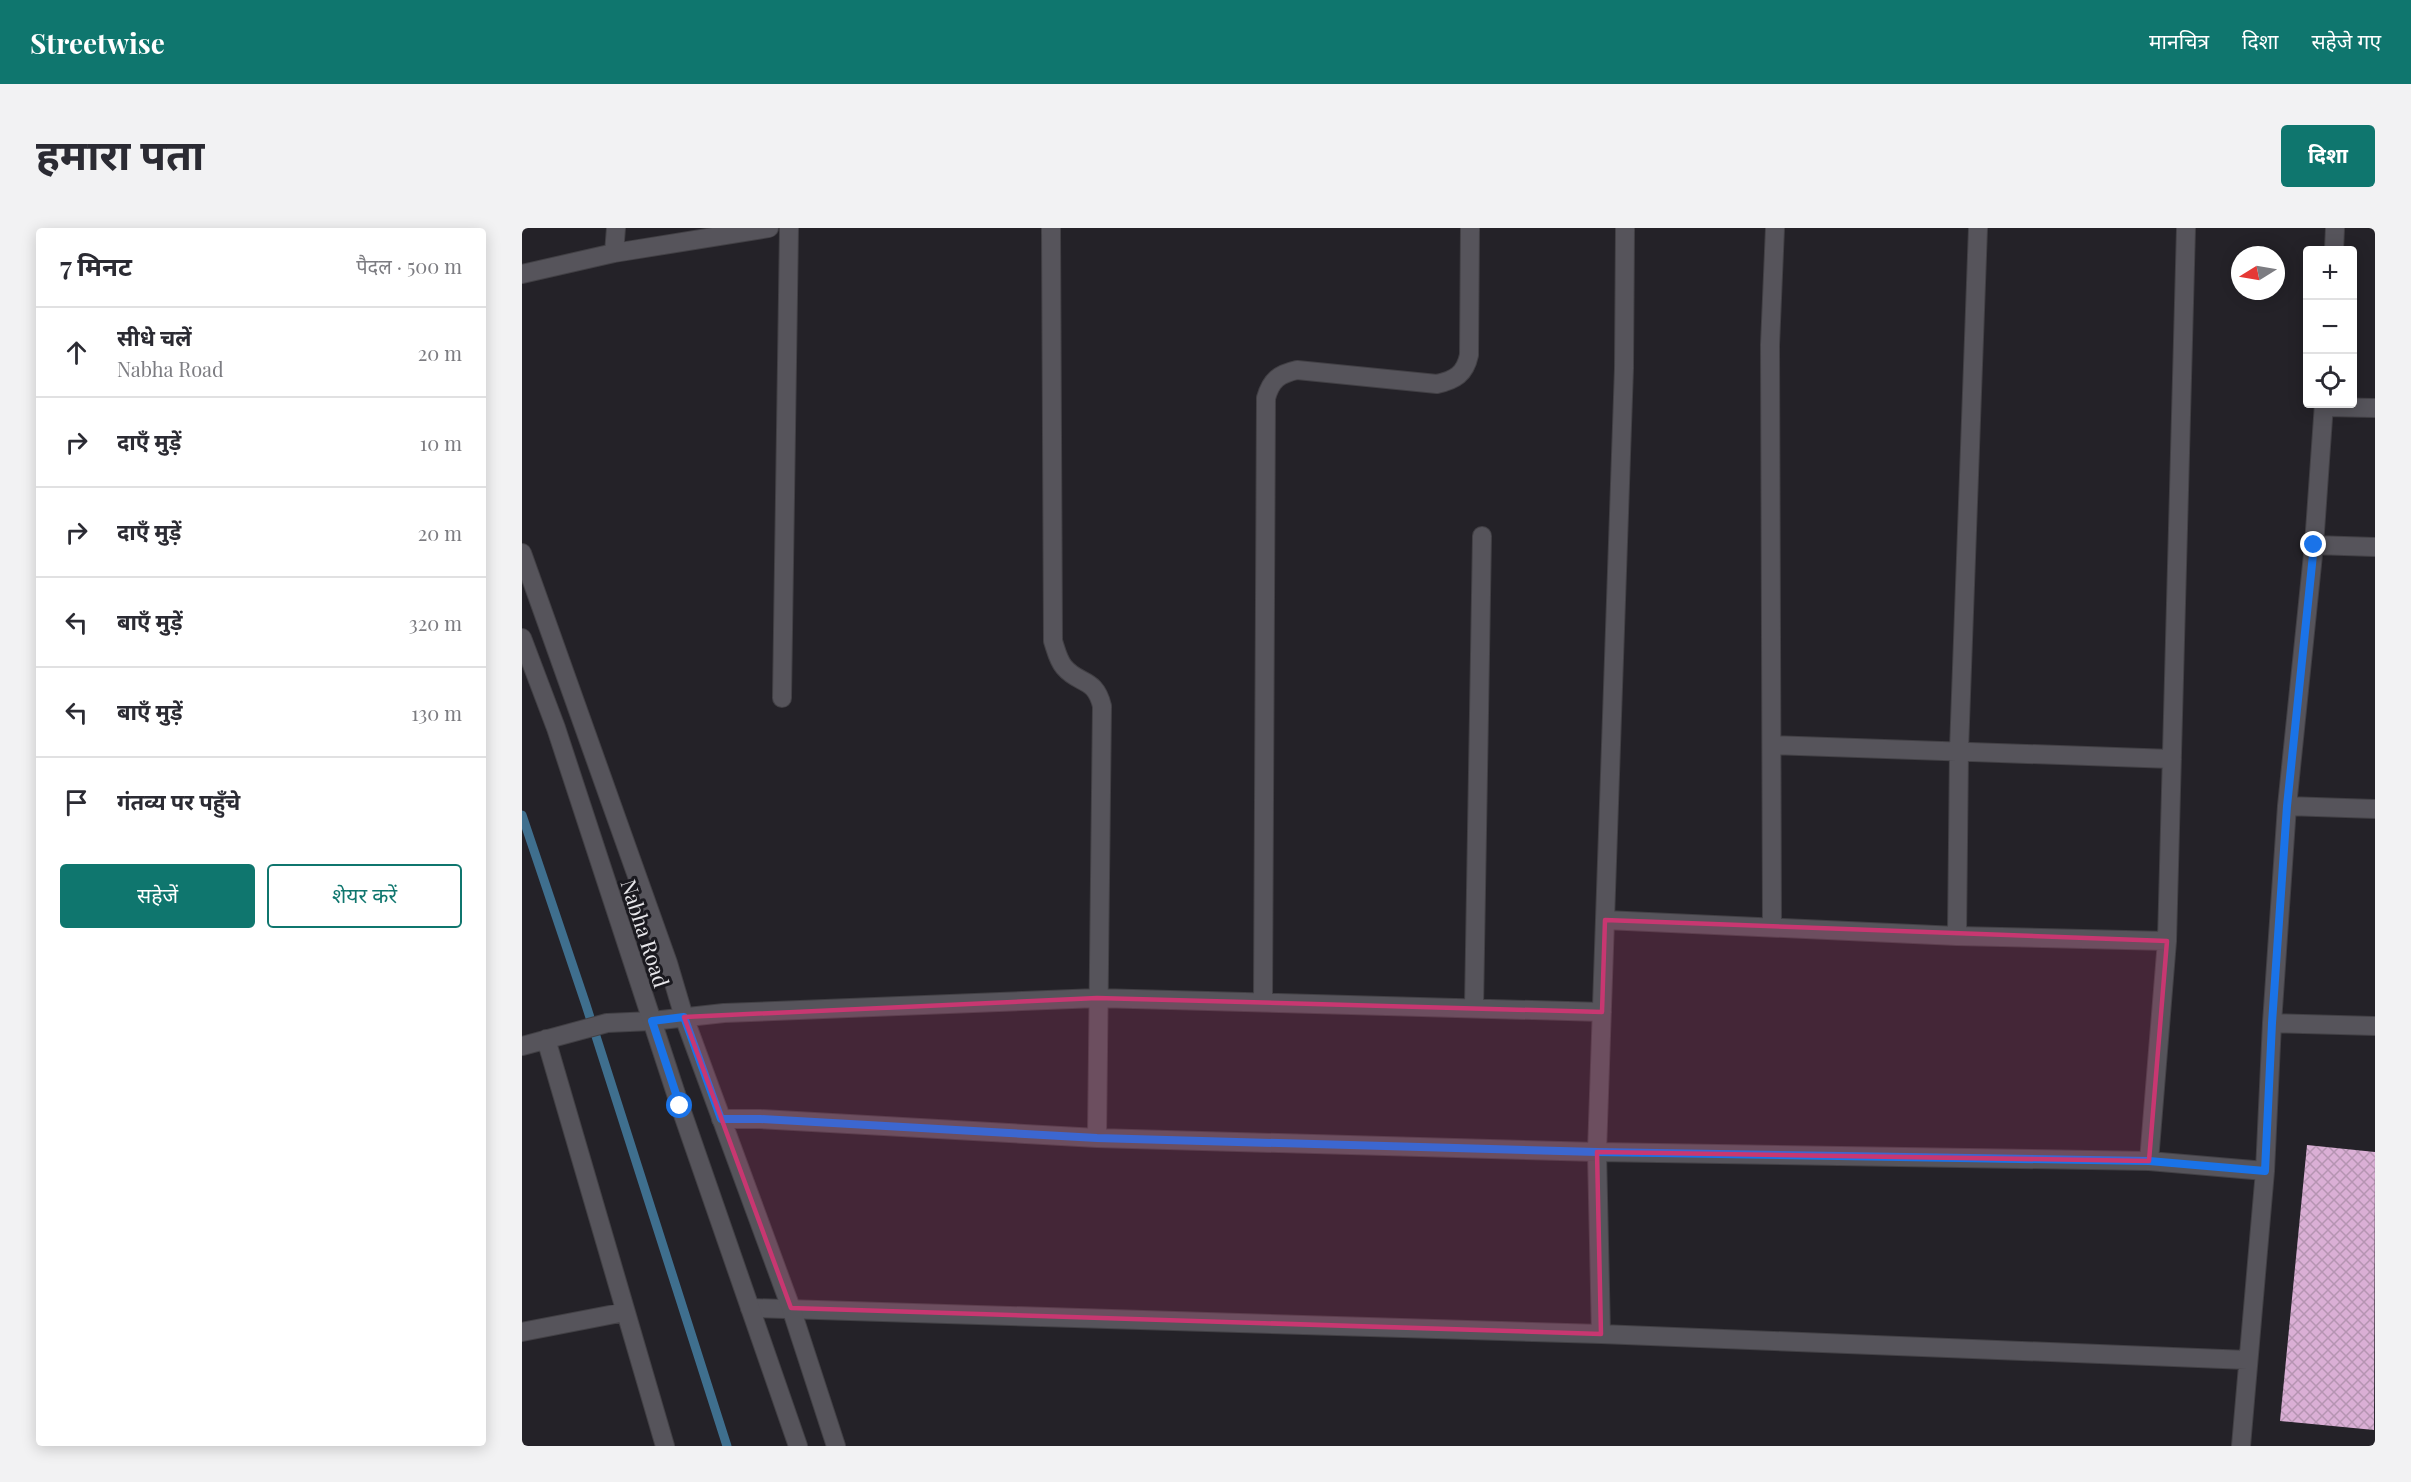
<!DOCTYPE html>
<html lang="hi">
<head>
<meta charset="utf-8">
<style>
  :root { --surface:#fff; --page:#f2f2f3; --text:#2b2b33; --muted:#7c7c81; --line:#e1e1e2; --accent:#0f766e }
  body { margin:0; font-family:"Playfair Display","Noto Sans Devanagari",serif; background:var(--page); color:var(--text) }
  .controls { position:absolute; right:18px; top:18px; display:grid; overflow:hidden; border-radius:6px; box-shadow:0 3px 15px #0003 }
  .controls button { width:54px; height:54px; display:grid; place-items:center; padding:0; border:0; border-bottom:2px solid var(--line); background:var(--surface); color:var(--text); font:30px sans-serif }
  .compass { position:absolute; left:1709px; top:18px; width:54px; height:54px; border-radius:50%; background:var(--surface); box-shadow:0 3px 15px #0003; rotate:259deg }
  .stop { position:absolute; width:18px; height:18px; margin:-14px; border:4px solid #1a73e8; border-radius:50%; background:#fff }
  .stop.end { background:#1a73e8; border-color:#fff; box-shadow:0 2px 6px #0008 }
  .list { margin:0; padding:0; list-style:none }
  h2 { display:flex; justify-content:space-between; align-items:center; height:78px; margin:0; padding:0 24px; font-size:26px }
  h2 small { font-size:20px; font-weight:400; color:var(--muted) }
  .list li { display:grid; grid-template-columns:39px 1fr auto; gap:18px; align-items:center; box-sizing:border-box; height:90px; padding:0 24px; border-top:2px solid var(--line) }
  .list b { display:block; font-size:22px; white-space:nowrap }
  .list p { margin:0; font-size:20px; white-space:nowrap; color:var(--muted) }
  .list em { font-size:20px; font-style:normal; color:var(--muted) }
  .actions { display:flex; gap:12px; padding:18px 24px }
  .actions a { flex:1; padding:14px 0; border:2px solid var(--accent); border-radius:6px; text-align:center; font-size:21px; color:var(--accent) }
  .actions .main { background:var(--accent); color:#fff }
  .icon { flex:none; width:33px; height:33px; fill:none; stroke:currentColor; stroke-width:2; stroke-linecap:round; stroke-linejoin:round }
  .map { position:relative; flex:none; width:1853px; height:1218px; overflow:hidden; border-radius:6px }
  header { display:flex; align-items:center; gap:36px; box-sizing:border-box; height:84px; padding:0 30px; background:var(--accent); color:#fff }
  header strong { font-size:28px }
  nav { display:flex; gap:33px; margin-inline-start:auto; font-size:21px }
  .intro { display:flex; align-items:center; justify-content:space-between; box-sizing:border-box; height:144px; padding:0 36px }
  h1 { margin:0; font-size:42px }
  .button { padding:15px 27px; border-radius:6px; background:var(--accent); color:#fff; font-size:21px; font-weight:700 }
  main { display:flex; gap:36px; padding:0 36px }
  aside { flex:1; background:var(--surface); border-radius:6px; box-shadow:0 3px 15px #0003 }
  .map>svg:first-child { display:block }
</style>
</head>
<body>
<header>
<strong>Streetwise</strong>
<nav><a>मानचित्र</a><a>दिशा</a><a>सहेजे गए</a></nav>
</header>
<div class="intro"><h1>हमारा पता</h1><a class="button">दिशा</a></div>
<main>
<aside>
<h2>7 मिनट<small>पैदल · 500 m</small></h2>
<ul class="list">
<li><svg class="icon" aria-label="ahead" viewBox="0 0 24 24"><path d="M12 20V5M6 11l6-6 6 6"/></svg><div><b>सीधे चलें</b><p>Nabha Road</p></div><em>20 m</em></li>
<li><svg class="icon" aria-label="right" viewBox="0 0 24 24"><path d="M7 20v-9h11M14 6l5 5-5 5"/></svg><div><b>दाएँ मुड़ें</b></div><em>10 m</em></li>
<li><svg class="icon" aria-label="right" viewBox="0 0 24 24"><path d="M7 20v-9h11M14 6l5 5-5 5"/></svg><div><b>दाएँ मुड़ें</b></div><em>20 m</em></li>
<li><svg class="icon" aria-label="left" viewBox="0 0 24 24"><path d="M17 20v-9H6M10 6l-5 5 5 5"/></svg><div><b>बाएँ मुड़ें</b></div><em>320 m</em></li>
<li><svg class="icon" aria-label="left" viewBox="0 0 24 24"><path d="M17 20v-9H6M10 6l-5 5 5 5"/></svg><div><b>बाएँ मुड़ें</b></div><em>130 m</em></li>
<li><svg class="icon" aria-label="arrive" viewBox="0 0 24 24"><path d="M6 21V4h12l-3 4 3 4H6"/></svg><div><b>गंतव्य पर पहुँचे</b></div></li>
</ul>
<div class="actions"><a class="main">सहेजें</a><a>शेयर करें</a></div>
</aside>
<div class="map">
<svg width="1853" height="1218" viewBox="0 0 1853 1218">
  <defs>
    <pattern id="building-cross-hatch" width="8" height="8" patternUnits="userSpaceOnUse" patternTransform="scale(1.5)"><rect width="8" height="8" fill="#daafd5"/><path d="M0 0l8 8M0 8l8-8" fill="none" stroke="#b594b1"/></pattern>
  </defs>
  <rect width="100%" height="100%" fill="#242228"/>
  <g fill="none" stroke-linecap="round" stroke-linejoin="round">
    <path stroke="#3f6f8e" stroke-width="9" d="M 0,587 L 64,777 L 205,1218"/>
  </g>
  <path fill="url(#building-cross-hatch)" d="M 1785,917 L 1853,924 L 1852,1202 L 1758,1193 Z"/>
  <g fill="none" stroke-linecap="round" stroke-linejoin="round">
    <g stroke="#424045" stroke-width="20">
      <path id="street" d="M 529,0 L 531,413 C 534,422 536,432 542,439 C 557,457 573,449 580,478 L 575,910
        M 1812,22 L 1813,0
        M 92,25 L 94,0
        M 0,46 L 92,25 L 247,0
        M 1802,179 L 1853,180
        M 1792,317 L 1853,319
        M 260,470 L 267,0
        M 1251,517 L 1650,531
        M 1765,578 L 1853,581
        M 1083,692 L 1435,708 L 1645,713
        M 1250,699 L 1248,117 L 1253,0
        M 1435,708 L 1437,522 L 1456,0
        M 741,774 L 744,170 C 749,152 757,146 775,142 L 915,156 C 933,152 943,146 947,127 L 948,0
        M 952,780 L 960,308
        M 1750,795 L 1853,798
        M 24,811 L 143,1218
        M 0,818 L 85,795 L 130,793 L 202,785 L 575,770 L 1080,784
        M 199,891 L 238,891 L 575,910 L 1075,924 L 1627,933 L 1743,943
        M 1627,933 L 1645,713 L 1664,0
        M 228,1080 L 1079,1106 L 1725,1132
        M 0,1104 L 103,1084
        M 1079,1106 L 1075,924 L 1102,140 L 1103,0
        M 1719,1218 L 1743,943 L 1750,795 L 1765,578 L 1792,317 L 1802,176"/>
    </g>
    <g stroke="#424045" stroke-width="20">
      <path id="secondary" d="M 0,325 L 146,735 L 162,789 L 269,1080 L 314,1218
        M 0,410 L 34,500 L 158,878 L 276,1218"/>
    </g>
    <use href="#street" stroke="#56545b" stroke-width="18"/>
    <use href="#secondary" stroke="#56545b" stroke-width="18"/>
  </g>
  <g fill="none" stroke-linecap="round" stroke-linejoin="round">
    <path stroke="#1a73e8" stroke-width="8" d="M 158,878 L 130,793 L 162,789 L 199,891 L 238,891 L 575,910 L 1075,924 L 1627,933 L 1743,943 L 1750,795 L 1765,578 L 1792,317"/>
  </g>
  <path fill="#c83771" fill-opacity="0.2" stroke="#c83771" stroke-width="4.5" stroke-linejoin="round" d="M 1083,692 L 1645,713 L 1627,933 L 1075,924 L 1079,1106 L 269,1080 L 162,789 L 575,770 L 1080,784 Z"/>
  <g text-anchor="middle" dominant-baseline="central" stroke-width="6" stroke-linejoin="round" paint-order="stroke">
    <g font-size="21" fill="#e8e7eb" stroke="#1a191f">
      <text transform="translate(124 705) rotate(72)">Nabha Road</text>
    </g>
  </g>
</svg>
<div class="controls">
<button>+</button>
<button>−</button>
<button><svg class="icon" aria-label="locate" viewBox="0 0 24 24"><circle cx="12" cy="12" r="6"/><path d="M12 2v4M12 18v4M2 12h4M18 12h4"/></svg></button>
</div>
<svg class="compass" viewBox="-18 -18 36 36"><path d="M0-13l5 13h-10z" fill="#e53935"/><path d="M0 13l5-13h-10z" fill="#7c7c81"/></svg>
<div class="stop" style="left:158px;top:878px"></div>
<div class="stop end" style="left:1792px;top:317px"></div>
</div>
</main>
</body>
</html>
